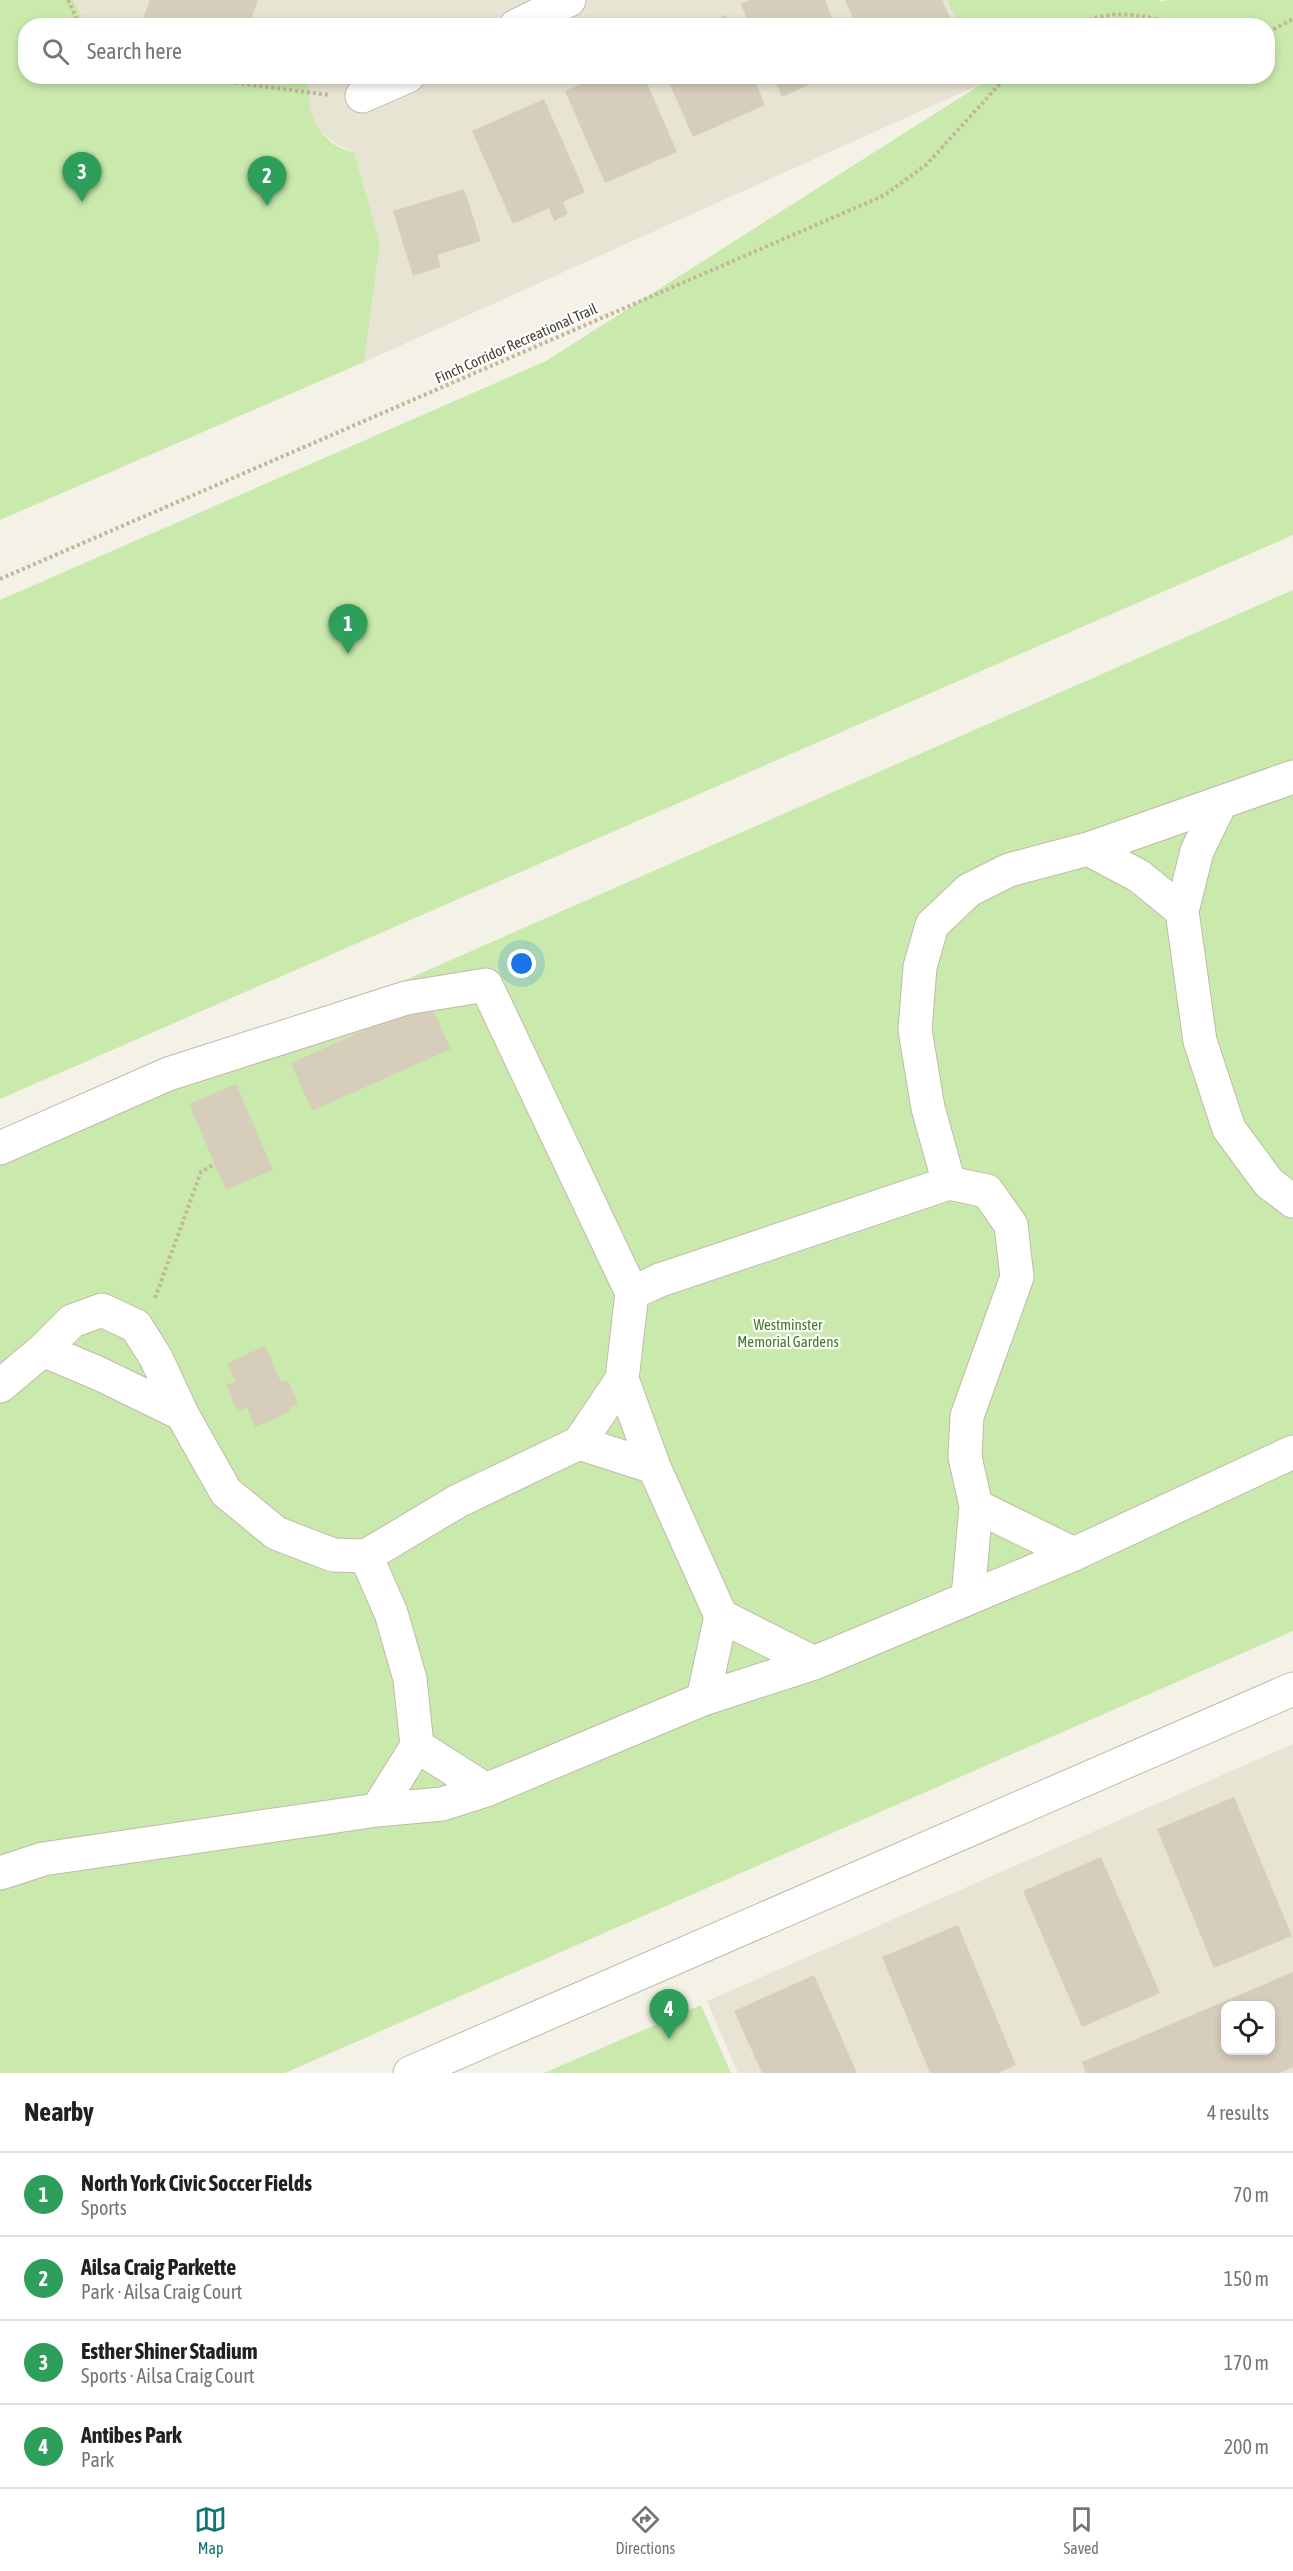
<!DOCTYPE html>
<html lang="en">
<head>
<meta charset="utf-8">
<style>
  :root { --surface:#fff; --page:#f6f6f6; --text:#202124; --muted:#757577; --line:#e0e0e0; --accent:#0f766e }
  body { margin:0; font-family:"Asap Condensed",sans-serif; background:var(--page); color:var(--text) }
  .controls { position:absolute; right:18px; bottom:18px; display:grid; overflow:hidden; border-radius:12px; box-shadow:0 3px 9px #0003 }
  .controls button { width:54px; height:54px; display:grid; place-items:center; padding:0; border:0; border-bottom:2px solid var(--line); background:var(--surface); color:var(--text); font:30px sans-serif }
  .you { position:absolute; left:522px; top:964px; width:21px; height:21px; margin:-15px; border:4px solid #fff; border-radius:50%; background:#1a73e8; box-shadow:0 0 0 9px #1a73e833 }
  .badge { display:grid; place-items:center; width:39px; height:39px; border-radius:50%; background:var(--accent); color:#fff; font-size:20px; font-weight:700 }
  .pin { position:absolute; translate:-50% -50px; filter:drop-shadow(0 2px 3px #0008) }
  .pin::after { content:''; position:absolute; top:32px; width:21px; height:18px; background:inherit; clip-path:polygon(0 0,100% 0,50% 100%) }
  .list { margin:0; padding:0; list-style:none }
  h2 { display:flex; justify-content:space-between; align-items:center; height:78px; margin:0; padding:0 24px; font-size:26px }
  h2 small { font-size:20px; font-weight:400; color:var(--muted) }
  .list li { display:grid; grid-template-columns:39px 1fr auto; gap:18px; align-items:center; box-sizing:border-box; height:84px; padding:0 24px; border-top:2px solid var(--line) }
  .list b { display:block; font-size:22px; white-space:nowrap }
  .list p { margin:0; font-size:20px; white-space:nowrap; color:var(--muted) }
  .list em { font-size:20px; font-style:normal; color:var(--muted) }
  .icon { flex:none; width:33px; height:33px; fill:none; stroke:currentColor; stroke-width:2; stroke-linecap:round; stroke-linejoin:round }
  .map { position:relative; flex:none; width:1293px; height:2073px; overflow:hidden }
  .search { position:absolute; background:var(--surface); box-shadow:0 3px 9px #0003; left:18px; right:18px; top:18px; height:66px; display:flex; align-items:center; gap:15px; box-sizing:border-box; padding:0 21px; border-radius:24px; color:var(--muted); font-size:22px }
  .sheet { height:414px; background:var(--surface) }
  nav { display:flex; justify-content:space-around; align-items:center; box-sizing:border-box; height:84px; border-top:2px solid var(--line); background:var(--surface); font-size:16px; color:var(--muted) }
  nav a { display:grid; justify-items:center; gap:3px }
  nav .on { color:var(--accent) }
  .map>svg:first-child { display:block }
</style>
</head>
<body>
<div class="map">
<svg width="1293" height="2073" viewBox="0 0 1293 2073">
  <rect width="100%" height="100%" fill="#f4f1e6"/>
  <path fill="#e8e4d4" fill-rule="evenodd" d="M 74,0 L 947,0 L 958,25 L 85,26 Z
    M 980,76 L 983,83 L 364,362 L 380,243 L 354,152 L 336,144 L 316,128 L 308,100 L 310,85 L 249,77 Z
    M 1293,1744 L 1293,2073 L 738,2073 L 707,2001 ZM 1226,2006 L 1270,2006 L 1270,2050 L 1226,2050 Z"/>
  <path fill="#caeaad" d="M 0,0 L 74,0 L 85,25 L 26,26 L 26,76 L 249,76 L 310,85 C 305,115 322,146 354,152 L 380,243 L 364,362 L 0,520 Z
    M 947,0 L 1160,0 L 1161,2 L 1167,0 L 1293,0 L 1293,535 L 0,1099 L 0,600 L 546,361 L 983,83 L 980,77 L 1268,76 L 1268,26 L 958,25 Z
    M 1293,590 L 1293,1631 L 285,2073 L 0,2073 L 0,1158 Z
    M 701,2005 L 731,2073 L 544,2073 Z"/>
  <path fill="#d6cebb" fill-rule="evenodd" d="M 150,0 L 258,0 L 249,26 L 165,26 L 143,18 Z
    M 750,0 L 825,0 L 836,26 L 750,26 L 741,4 Z
    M 845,0 L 942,0 L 954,26 L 856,26 Z
    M 726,15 L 730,26 L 703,26 Z
    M 599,76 L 644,76 L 677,152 L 605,183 L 565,91 Z
    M 666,76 L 753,76 L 765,105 L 693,137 Z
    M 773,76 L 827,76 L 782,97 Z
    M 544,99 L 585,192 L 563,202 L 568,214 L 554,221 L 549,208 L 513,224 L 472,131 Z
    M 464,189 L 481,241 L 437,255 L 441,267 L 413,276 L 393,211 Z
    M 429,1001 L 451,1049 L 312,1111 L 291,1063 Z
    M 236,1084 L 273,1170 L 226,1190 L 189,1104 Z
    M 265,1346 L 281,1382 L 288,1380 L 298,1404 L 290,1407 L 292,1411 L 255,1427 L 247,1408 L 238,1412 L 226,1385 L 235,1381 L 227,1363 Z
    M 1234,1797 L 1292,1936 L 1214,1968 L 1157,1829 Z
    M 1101,1857 L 1160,1993 L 1082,2027 L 1023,1891 Z
    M 958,1925 L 1016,2065 L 998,2073 L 930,2073 L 882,1957 Z
    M 1293,1972 L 1293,2067 L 1280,2073 L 1086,2073 L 1082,2062 ZM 1226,2006 L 1270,2006 L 1270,2050 L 1226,2050 Z
    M 814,1975 L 857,2073 L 762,2073 L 734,2011 Z"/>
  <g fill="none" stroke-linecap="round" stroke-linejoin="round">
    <g stroke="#c0baa8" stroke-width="35">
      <path id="minor" d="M 516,26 L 569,0
        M 362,96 L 408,76
        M 1220,804 L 1197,851 L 1182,911 L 1200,1041 L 1229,1129 L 1269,1183 L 1293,1201
        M 1088,849 L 1139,876 L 1182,911
        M 0,1148 L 168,1074 L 406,998 L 486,985 L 632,1293
        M 43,1350 L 100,1374 L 182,1414
        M 622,1379 L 654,1467 L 721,1616 L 814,1663
        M 0,1386 L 43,1350 L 72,1321 L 102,1310 L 136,1326 L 156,1358 L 182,1414 L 226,1492 L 276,1533 L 333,1555 L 366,1556 L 458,1501 L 579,1443 L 622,1379 L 632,1293 L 660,1280 L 949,1183
        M 579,1443 L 654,1467
        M 976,1506 L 1074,1554
        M 366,1556 L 391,1613 L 410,1679 L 417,1746 L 377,1810
        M 968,1597 L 976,1506 L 965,1457 L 967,1416 L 1017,1277 L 1011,1225 L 987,1191 L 949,1183 L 928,1108 L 915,1030 L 920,967 L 932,925 L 969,890 L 1009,870 L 1088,849 L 1293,777
        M 703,1699 L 721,1616
        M 417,1746 L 486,1790
        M 0,1873 L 43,1859 L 377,1810 L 442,1804 L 486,1790 L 703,1699 L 814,1663 L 1074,1554 L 1293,1452
        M 410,2073 L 1293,1689"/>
    </g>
    <path stroke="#c2b799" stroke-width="4" stroke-dasharray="3 3" stroke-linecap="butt" d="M 68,0 L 80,26
      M 1072,26 C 1107,10 1139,11 1175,26
      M 1268,32 L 1293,19
      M 182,76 L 330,95
      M 0,579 L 885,195 L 927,164 L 1007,76
      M 155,1298 L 201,1172 L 215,1164"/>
    <use href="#minor" stroke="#fff" stroke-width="33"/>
  </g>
  <g text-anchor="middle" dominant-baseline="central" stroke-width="4.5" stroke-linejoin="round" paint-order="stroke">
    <g font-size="15" fill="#474235" stroke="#fff">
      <text transform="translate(516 343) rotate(-24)">Finch Corridor Recreational Trail</text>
    </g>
    <g font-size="15" fill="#3f7c25" stroke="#fff">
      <text x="788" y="1324">Westminster<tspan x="788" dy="17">Memorial Gardens</tspan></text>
    </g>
  </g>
</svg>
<div class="controls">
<button><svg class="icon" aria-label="locate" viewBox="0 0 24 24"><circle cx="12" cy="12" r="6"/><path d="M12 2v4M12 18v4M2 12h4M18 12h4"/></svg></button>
</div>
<div class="you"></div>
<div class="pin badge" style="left:348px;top:654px;background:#2e9e5b">1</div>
<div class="pin badge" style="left:267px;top:206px;background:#2e9e5b">2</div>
<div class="pin badge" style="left:82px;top:202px;background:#2e9e5b">3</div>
<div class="pin badge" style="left:669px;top:2039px;background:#2e9e5b">4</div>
<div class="search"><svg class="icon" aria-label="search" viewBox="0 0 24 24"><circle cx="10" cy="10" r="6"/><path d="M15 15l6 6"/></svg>Search here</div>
</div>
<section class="sheet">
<h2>Nearby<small>4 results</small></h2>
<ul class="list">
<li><span class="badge" style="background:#2e9e5b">1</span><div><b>North York Civic Soccer Fields</b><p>Sports</p></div><em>70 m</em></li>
<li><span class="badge" style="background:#2e9e5b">2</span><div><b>Ailsa Craig Parkette</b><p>Park · Ailsa Craig Court</p></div><em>150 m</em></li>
<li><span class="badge" style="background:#2e9e5b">3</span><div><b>Esther Shiner Stadium</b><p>Sports · Ailsa Craig Court</p></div><em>170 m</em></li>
<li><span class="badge" style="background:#2e9e5b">4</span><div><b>Antibes Park</b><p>Park</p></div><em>200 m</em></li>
</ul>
</section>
<nav>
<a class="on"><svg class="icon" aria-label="map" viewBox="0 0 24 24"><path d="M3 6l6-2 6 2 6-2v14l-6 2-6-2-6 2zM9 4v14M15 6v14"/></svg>Map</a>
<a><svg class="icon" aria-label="directions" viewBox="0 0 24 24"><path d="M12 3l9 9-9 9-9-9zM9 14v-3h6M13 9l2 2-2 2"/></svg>Directions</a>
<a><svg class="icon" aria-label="saved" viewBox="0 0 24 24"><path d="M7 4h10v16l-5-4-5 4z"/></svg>Saved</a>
</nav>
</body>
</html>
